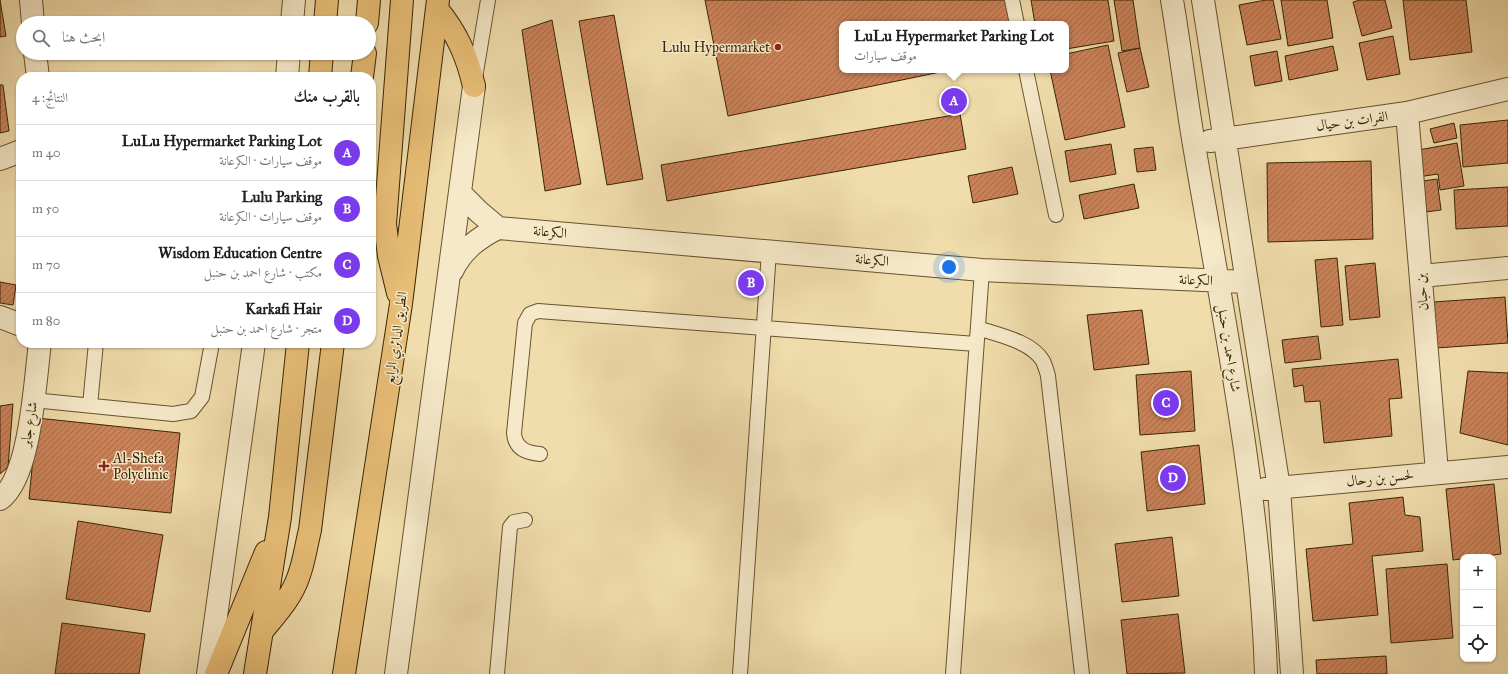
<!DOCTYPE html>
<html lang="ar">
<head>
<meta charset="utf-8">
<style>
  :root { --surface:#fff; --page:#f6f6f6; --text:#202124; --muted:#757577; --line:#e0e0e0; --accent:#7c3aed }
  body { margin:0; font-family:"IM FELL Great Primer",Amiri,serif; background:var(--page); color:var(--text); direction:rtl }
  .controls { position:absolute; right:12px; bottom:12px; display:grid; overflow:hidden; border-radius:8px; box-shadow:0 1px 3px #0004 }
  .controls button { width:36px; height:36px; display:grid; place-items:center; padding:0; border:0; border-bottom:1px solid var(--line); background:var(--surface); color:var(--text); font:20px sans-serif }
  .you { position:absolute; left:949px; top:267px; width:14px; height:14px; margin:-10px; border:3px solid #fff; border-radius:50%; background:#1a73e8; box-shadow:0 0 0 6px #1a73e833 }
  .badge { display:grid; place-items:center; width:26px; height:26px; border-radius:50%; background:var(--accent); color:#fff; font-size:13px; font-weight:700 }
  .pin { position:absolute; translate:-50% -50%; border:2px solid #fff; box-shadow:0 1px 4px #0006 }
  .popup { position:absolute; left:839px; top:21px; width:230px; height:52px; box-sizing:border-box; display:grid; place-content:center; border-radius:8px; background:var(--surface); filter:drop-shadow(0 1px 3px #0005); font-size:13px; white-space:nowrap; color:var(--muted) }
  .popup b { font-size:15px; color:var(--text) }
  .popup::after { content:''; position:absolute; left:50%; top:100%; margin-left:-8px; border:8px solid transparent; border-top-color:var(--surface) }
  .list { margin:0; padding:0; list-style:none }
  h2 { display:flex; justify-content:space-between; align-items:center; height:52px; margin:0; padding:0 16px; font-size:17px }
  h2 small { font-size:13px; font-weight:400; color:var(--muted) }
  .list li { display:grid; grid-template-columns:26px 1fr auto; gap:12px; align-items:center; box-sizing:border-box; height:56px; padding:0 16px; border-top:1px solid var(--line) }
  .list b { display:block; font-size:15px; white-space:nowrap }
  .list p { margin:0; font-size:13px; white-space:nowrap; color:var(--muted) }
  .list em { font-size:13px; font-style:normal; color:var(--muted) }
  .icon { flex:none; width:22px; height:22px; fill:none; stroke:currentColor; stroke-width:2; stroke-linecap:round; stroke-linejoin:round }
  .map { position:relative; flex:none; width:1508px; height:674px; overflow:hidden; direction:ltr }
  .search { position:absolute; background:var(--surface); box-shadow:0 1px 3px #0004; left:16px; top:16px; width:360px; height:44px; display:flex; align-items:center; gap:10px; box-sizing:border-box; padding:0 14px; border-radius:22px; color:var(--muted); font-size:15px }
  .panel { position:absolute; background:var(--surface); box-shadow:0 1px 3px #0004; left:16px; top:72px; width:360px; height:276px; border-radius:16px; direction:rtl }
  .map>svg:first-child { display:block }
</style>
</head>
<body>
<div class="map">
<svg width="1508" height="674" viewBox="0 0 1508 674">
  <defs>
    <pattern id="building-hatch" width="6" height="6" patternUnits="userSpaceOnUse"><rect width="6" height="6" fill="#ca835b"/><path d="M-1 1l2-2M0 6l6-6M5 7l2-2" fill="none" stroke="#a56b49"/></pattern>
  </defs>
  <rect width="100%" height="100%" fill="#f1ddac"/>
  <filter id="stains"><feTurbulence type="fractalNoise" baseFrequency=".005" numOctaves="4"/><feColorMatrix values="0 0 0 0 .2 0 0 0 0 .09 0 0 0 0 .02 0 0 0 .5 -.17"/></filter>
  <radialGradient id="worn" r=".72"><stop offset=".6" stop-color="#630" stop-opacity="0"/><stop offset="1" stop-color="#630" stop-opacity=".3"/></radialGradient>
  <path fill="url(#building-hatch)" stroke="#392504" d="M 0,0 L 6,36 L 0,37 Z
    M 705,0 L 1007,0 L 1011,24 L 842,24 L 842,70 L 950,70 L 728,116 Z
    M 1031,0 L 1108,0 L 1114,41 L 1066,49 L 1066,24 L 1035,24 Z
    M 1114,0 L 1133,0 L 1140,48 L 1122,51 Z
    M 1266,0 L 1273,0 L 1281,39 L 1247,45 L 1239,5 Z
    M 1281,0 L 1327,0 L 1333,38 L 1288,46 Z
    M 1360,0 L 1385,0 L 1392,28 L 1362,36 L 1353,2 Z
    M 1403,0 L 1466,0 L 1472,52 L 1410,60 Z
    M 614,15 L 643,179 L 607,185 L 579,21 Z
    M 552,20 L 581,184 L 545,191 L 522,30 Z
    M 1393,36 L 1400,74 L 1367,80 L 1359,43 Z
    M 1108,45 L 1125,127 L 1065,140 L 1050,70 L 1066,70 L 1066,54 Z
    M 1333,46 L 1338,70 L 1289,80 L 1285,56 Z
    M 1140,48 L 1149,87 L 1127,92 L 1118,53 Z
    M 1277,51 L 1282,81 L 1255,86 L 1250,56 Z
    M 214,75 L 214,77 L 164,77 Z
    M 0,85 L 3,85 L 9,131 L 0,133 Z
    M 960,114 L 966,149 L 667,201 L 661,165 Z
    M 1508,120 L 1508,163 L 1463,167 L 1460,125 Z
    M 1454,123 L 1457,138 L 1434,143 L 1430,129 Z
    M 1457,143 L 1464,186 L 1440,190 L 1438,174 L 1418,177 L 1413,151 Z
    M 1111,144 L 1116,174 L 1070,182 L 1065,151 Z
    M 1153,147 L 1156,170 L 1137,172 L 1134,149 Z
    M 1371,161 L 1373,239 L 1268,242 L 1267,163 Z
    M 1012,167 L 1018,194 L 973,203 L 968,176 Z
    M 1437,179 L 1441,210 L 1418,213 L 1415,182 Z
    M 1134,184 L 1139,208 L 1084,219 L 1079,195 Z
    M 1508,187 L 1508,226 L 1456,229 L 1454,190 Z
    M 1337,258 L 1343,325 L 1321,327 L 1315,260 Z
    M 1375,263 L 1380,317 L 1350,320 L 1345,266 Z
    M 0,282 L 16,285 L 13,305 L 0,303 Z
    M 1505,297 L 1508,343 L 1436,348 L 1433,302 Z
    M 1142,310 L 1149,364 L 1094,370 L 1087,315 Z
    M 1318,336 L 1321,359 L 1285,363 L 1282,340 Z
    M 1398,359 L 1402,398 L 1389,399 L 1392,436 L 1324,443 L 1320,401 L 1305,402 L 1303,385 L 1294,387 L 1292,369 Z
    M 1191,371 L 1195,431 L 1140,435 L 1136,375 Z
    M 1468,371 L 1508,373 L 1508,445 L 1460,433 Z
    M 13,404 L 8,467 L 0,474 L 0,406 Z
    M 37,418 L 180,433 L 171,513 L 29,499 Z
    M 1199,445 L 1205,504 L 1147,511 L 1141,452 Z
    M 1494,484 L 1501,554 L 1453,560 L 1446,489 Z
    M 1403,497 L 1405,515 L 1420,517 L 1423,551 L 1372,556 L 1378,615 L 1313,621 L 1306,549 L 1353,544 L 1349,503 Z
    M 78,521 L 163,535 L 150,612 L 66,599 Z
    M 1172,537 L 1179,596 L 1122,602 L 1115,544 Z
    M 1447,564 L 1453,638 L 1391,643 L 1386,569 Z
    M 1178,614 L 1185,673 L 1127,674 L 1121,620 Z
    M 62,623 L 145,634 L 139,674 L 55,674 Z
    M 1386,656 L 1387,674 L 1317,674 L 1316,660 Z"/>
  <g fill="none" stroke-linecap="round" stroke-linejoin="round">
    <g stroke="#67532e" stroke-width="16">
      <path id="service" d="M 1012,0 L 1017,24
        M 1026,70 L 1056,215
        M 475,78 L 488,0
        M 978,328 C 998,335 1031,341 1043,361 C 1045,366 1047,371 1048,376 L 1082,674
        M 33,400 L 173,414 L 191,411 L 202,397 L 212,343
        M 90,405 L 96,343
        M 540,454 C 526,453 515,448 514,433 L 525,323 L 530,314 L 538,311 L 976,344
        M 497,674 L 510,527 L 514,522 L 525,520
        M 740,674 L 769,251
        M 953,674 L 982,270"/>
    </g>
    <g stroke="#67532e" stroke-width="24">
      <path id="minor" d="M 31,0 L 33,23
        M 1172,0 C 1180,48 1186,97 1194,145 C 1224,321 1260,496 1266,674
        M 1203,0 L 1279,488 L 1292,674
        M 292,23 L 294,0
        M 35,53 L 38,77
        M 287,77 L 289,53
        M 1407,113 L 1437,472
        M 1210,141 L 1407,113 L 1508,89
        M 0,159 L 21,151
        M 461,194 L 479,212 L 498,228 L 982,270 L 1247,282
        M 452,271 C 462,250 478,238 498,228
        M 1421,276 L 1508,268
        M 0,317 L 21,325
        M 1265,489 L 1508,467
        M 0,499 C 31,477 35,379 40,343
        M 208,674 L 254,343
        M 396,674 L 474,86"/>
    </g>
    <g stroke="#392504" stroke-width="24">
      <path id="primary" d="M 437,9 C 457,33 467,56 474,86
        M 325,23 L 327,0
        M 367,23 L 369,0
        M 320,77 L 322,53
        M 362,77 L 365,53
        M 398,293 L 389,256 L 385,224 L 402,0
        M 263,630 C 276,614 291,598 298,578 C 304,563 306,546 310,530 L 333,343
        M 216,674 L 266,552
        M 255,674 L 280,517 L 298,343
        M 344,674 L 401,304 L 438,0"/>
    </g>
    <use href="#service" stroke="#f6e9c9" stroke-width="14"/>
    <use href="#minor" stroke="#f6e9c9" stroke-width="22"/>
    <use href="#primary" stroke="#e8be76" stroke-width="22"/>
  </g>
  <g fill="#8f2418" stroke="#f6e9c9" stroke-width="1.5">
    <circle cx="778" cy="47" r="4"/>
    <path d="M102 460h4v4h4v4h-4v4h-4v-4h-4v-4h4z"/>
  </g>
  <g text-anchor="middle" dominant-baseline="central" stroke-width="3" stroke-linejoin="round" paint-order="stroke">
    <g font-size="14" fill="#392504" stroke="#f6e9c9" text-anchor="end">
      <text x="770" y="47">Lulu Hypermarket</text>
      <text x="113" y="458" text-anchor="start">Al-Shefa<tspan x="113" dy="16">Polyclinic</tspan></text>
    </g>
    <g font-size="14" fill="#392504" stroke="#f6e9c9">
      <text transform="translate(1352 121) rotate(-8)">الفرات بن حيال</text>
      <text transform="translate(550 232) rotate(5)">الكرعانة</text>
      <text transform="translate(872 260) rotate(5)">الكرعانة</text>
      <text transform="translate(1196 280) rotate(2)">الكرعانة</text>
      <text transform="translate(1422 292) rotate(-95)">بن حبان</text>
      <text transform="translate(396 338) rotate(-82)">الطريق الدائري الرابع</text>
      <text transform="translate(1229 348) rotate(81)">شارع احمد بن حنبل</text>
      <text transform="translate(29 424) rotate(-80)">شارع جابر</text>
      <text transform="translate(1380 478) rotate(-6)">لحسن بن رحال</text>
    </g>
  </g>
  <rect width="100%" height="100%" filter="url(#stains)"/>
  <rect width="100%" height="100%" fill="url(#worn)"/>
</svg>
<div class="controls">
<button>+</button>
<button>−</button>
<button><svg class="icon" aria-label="locate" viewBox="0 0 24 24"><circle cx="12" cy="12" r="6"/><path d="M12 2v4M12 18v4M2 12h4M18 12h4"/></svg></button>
</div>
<div class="you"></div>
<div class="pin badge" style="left:954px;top:101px">A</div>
<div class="popup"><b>LuLu Hypermarket Parking Lot</b>موقف سيارات</div>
<div class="pin badge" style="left:751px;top:283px">B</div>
<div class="pin badge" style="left:1166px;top:403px">C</div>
<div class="pin badge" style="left:1173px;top:478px">D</div>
<div class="search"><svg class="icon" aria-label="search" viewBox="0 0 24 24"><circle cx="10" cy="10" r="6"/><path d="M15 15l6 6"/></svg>ابحث هنا</div>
<section class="panel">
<h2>بالقرب منك<small>النتائج: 4</small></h2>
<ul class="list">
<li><span class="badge">A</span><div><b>LuLu Hypermarket Parking Lot</b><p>موقف سيارات · الكرعانة</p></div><em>40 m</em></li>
<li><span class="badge">B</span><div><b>Lulu Parking</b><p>موقف سيارات · الكرعانة</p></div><em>50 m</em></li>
<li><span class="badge">C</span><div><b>Wisdom Education Centre</b><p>مكتب · شارع احمد بن حنبل</p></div><em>70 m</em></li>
<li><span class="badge">D</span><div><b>Karkafi Hair</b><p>متجر · شارع احمد بن حنبل</p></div><em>80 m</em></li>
</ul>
</section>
</div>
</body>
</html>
